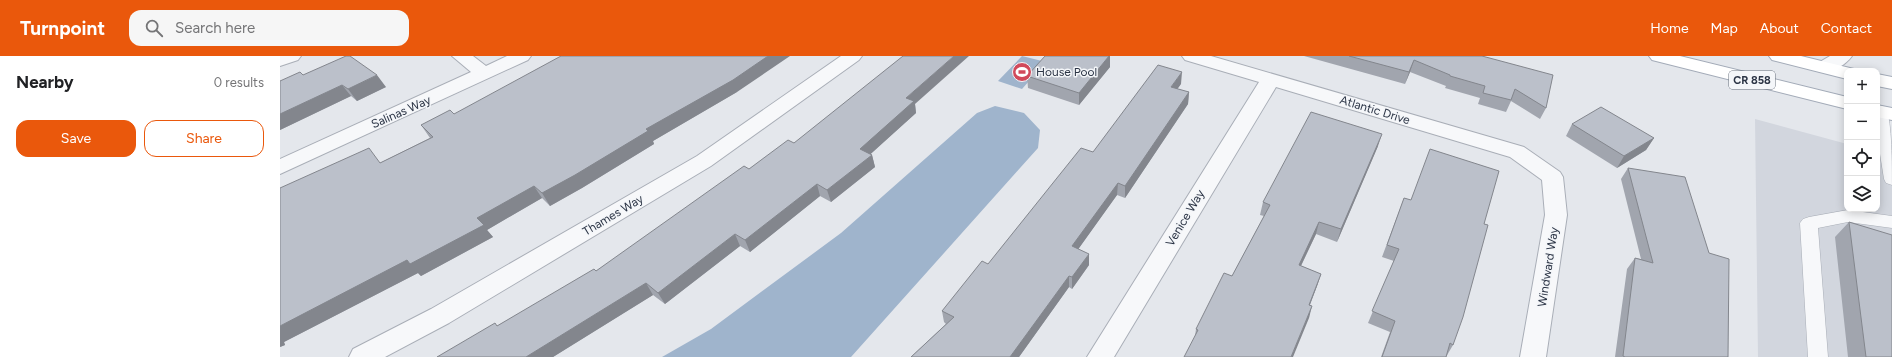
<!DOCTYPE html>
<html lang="en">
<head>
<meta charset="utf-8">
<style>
  :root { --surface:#fff; --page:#f6f6f6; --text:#202124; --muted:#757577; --line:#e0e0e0; --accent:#ea580c }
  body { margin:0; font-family:Figtree,sans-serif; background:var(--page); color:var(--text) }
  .controls { position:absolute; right:12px; top:12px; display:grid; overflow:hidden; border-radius:8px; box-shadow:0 2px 10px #0003 }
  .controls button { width:36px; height:36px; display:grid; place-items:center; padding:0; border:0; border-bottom:1px solid var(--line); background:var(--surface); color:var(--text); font:20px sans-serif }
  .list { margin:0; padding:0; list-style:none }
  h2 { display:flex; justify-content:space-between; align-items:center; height:52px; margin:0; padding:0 16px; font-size:17px }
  h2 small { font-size:13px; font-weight:400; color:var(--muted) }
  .actions { display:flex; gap:8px; padding:12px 16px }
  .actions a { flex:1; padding:9px 0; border:1px solid var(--accent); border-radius:12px; text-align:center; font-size:14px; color:var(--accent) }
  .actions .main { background:var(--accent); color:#fff }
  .icon { flex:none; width:22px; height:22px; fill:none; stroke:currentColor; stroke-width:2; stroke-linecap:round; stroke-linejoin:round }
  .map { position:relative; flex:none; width:1612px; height:301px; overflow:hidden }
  header { display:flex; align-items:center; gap:24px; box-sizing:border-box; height:56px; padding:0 20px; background:var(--accent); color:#fff }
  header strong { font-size:19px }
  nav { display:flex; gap:22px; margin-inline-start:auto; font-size:14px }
  .search { width:280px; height:36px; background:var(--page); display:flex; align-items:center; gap:10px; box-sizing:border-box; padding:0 14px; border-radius:12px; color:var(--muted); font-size:15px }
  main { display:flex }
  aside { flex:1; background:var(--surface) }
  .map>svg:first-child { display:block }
</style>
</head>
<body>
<header>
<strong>Turnpoint</strong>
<div class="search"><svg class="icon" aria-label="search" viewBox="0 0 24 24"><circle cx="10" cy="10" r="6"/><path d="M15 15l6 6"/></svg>Search here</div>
<nav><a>Home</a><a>Map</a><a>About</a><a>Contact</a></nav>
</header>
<main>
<aside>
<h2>Nearby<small>0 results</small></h2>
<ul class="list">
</ul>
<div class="actions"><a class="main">Save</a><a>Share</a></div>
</aside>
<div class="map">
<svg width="1612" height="301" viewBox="0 0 1612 301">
  <rect width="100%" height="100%" fill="#e4e7ec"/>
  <path fill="#d2d6de" d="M 1475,63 L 1567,88 L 1567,153 L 1597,153 L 1597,96 L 1612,100 L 1612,301 L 1478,301 Z"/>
  <path fill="#9fb4cc" d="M 742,0 L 766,6 L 742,33 L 718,25 Z
    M 715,50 L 744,57 L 760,74 L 758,92 L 571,301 L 382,301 L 431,273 L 561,177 L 697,57 Z"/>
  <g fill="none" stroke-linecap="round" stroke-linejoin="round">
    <g stroke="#a9aeb7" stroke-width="1">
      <path id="lane" d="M 1601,50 L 1606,52 C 1612,66 1612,110 1612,129 L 1606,127 L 1604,123 L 1597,79 L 1597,51 Z
        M 1568,154 L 1612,160 L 1612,172 L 1568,166 L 1538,172 L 1548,301 L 1528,301 L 1520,167 L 1523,163 L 1529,161 Z"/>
    </g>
    <g stroke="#a9aeb7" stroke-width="2">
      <path id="street" d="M 0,0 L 21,0 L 18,4 L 0,10 Z
        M 172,0 L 193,0 L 206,10 L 227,0 L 251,0 L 248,4 L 0,118 L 0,103 L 191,16 Z
        M 561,0 L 582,0 L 579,4 L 431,110 L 169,267 L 105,301 L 69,301 L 73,293 L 151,253 L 417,100 Z
        M 902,0 L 931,0 L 1244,91 L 1280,116 L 1283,121 L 1287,159 L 1266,301 L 1240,301 L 1265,159 L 1262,124 L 1230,101 L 996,31 L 834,301 L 807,301 L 979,26 L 905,4 Z
        M 1550,0 L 1572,0 C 1565,10 1550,18 1538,15 L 1536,11 L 1538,7 Z"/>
    </g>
    <g stroke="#a3abb8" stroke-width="2">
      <path id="primary" d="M 1369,0 L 1400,0 L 1567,41 L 1567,53 L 1372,4 Z
        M 1489,0 L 1521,0 L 1574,13 L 1575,15 L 1567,15 L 1567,23 L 1492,4 Z
        M 1597,18 L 1612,21 L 1612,33 L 1597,30 Z
        M 1597,49 L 1612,52 L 1612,64 L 1597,61 Z"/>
    </g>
    <use href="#lane" fill="#f7f8fa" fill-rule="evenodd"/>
    <use href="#street" fill="#f7f8fa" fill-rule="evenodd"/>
    <use href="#primary" fill="#fff" fill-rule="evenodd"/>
  </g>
  <path fill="#a1a5ae" d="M 829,0 L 830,0 L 830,11 L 799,49 L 748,32 L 747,20 Z
    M 1024,0 L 1202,0 L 1266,52 L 1260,63 L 1231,45 L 1226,56 L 1198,48 L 1200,42 L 1165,32 L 1166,30 L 1130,16 L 1125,28 Z
    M 23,19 L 106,31 L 77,45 L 71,40 L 0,74 L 0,25 Z
    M 901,28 L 897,33 L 909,36 L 908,48 L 845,142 L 837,139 L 798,193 L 809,209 L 792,233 L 789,231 L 739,301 L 631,301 L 666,268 L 664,266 L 662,255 L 708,208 L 813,96 Z
    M 457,36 L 373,85 L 374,88 L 302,132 L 270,150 L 262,142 L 207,174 L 213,181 L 141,220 L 138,217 L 4,286 L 5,289 L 0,291 L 100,107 L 150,82 L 141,69 L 174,58 Z
    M 635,48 L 636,57 L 590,98 L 592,99 L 595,111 L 551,146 L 540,140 L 470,196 L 460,190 L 385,248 L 373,239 L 273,301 L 157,301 L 217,270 L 316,215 L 469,113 L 514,87 Z
    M 1292,68 L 1374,82 L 1366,94 L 1337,112 L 1286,80 Z
    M 1098,90 L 1057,186 L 1036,178 L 1021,210 L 1041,218 L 1037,230 L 1030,249 L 1029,262 L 915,280 L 916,273 L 952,220 L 984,160 L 980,159 L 983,146 Z
    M 1348,112 L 1448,301 L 1335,301 L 1347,213 L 1355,202 L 1361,203 L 1341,123 Z
    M 1124,142 L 1204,168 L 1173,289 L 1166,301 L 1101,301 L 1110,276 L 1088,267 L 1114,205 L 1102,201 Z
    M 1569,166 L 1612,301 L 1568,301 L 1555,181 Z"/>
  <path fill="#83868d" d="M 488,0 L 510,0 L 457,36 L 373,85 L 374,88 L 302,132 L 270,150 L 262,137 L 366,73 Z
    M 674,0 L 689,0 L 635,48 L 636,57 L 583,105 L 580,93 L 626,42 Z
    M 829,0 L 830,0 L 830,11 L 799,49 L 799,37 Z
    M 1134,4 L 1130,16 L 1125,28 L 1129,16 Z
    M 902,16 L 901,28 L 890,43 L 891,31 Z
    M 97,19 L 106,31 L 77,45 L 68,33 Z
    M 62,29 L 71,40 L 0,74 L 0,58 Z
    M 909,36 L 908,48 L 845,142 L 845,130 Z
    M 1102,78 L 1098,90 L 1057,186 L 1061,173 Z
    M 1374,82 L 1366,94 L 1337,112 L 1344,100 Z
    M 592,99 L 595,111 L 551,146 L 547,134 Z
    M 838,127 L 837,139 L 792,202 L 792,190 Z
    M 537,128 L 540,140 L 470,196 L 465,184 Z
    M 254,130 L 262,142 L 207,174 L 213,181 L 141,220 L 138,217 L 4,286 L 5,289 L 0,291 L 0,270 Z
    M 1039,166 L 1036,178 L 1015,222 L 1019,209 Z
    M 455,178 L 460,190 L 385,248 L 378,237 Z
    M 809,198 L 809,209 L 792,233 L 792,221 Z
    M 1041,218 L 1037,230 L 1025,261 L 1029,249 Z
    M 789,220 L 789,231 L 739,301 L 730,301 Z
    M 366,227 L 373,239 L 273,301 L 246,301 Z
    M 1032,250 L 1029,262 L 1013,301 L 1011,301 Z"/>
  <path fill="#bbc0ca" stroke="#83868d" d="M 66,0 L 70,0 L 97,19 L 68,33 L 62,29 L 0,58 L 0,25 L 20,16 L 23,19 Z
    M 281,0 L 488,0 L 453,24 L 366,73 L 368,75 L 295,119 L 262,137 L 254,130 L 197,162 L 204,169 L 130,208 L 127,204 L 0,270 L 0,132 L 89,92 L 100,107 L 153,81 L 141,69 L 170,54 L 174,58 Z
    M 623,0 L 674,0 L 626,42 L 634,45 L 580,93 L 592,99 L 547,134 L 537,128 L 465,184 L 455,178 L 378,237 L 366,227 L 246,301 L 157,301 L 215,267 L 217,270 L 314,213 L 316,215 L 464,110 L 469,113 L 508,84 L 514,87 Z
    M 765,0 L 829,0 L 799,37 L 747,20 Z
    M 1069,0 L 1202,0 L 1273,19 L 1266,52 L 1235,33 L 1231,44 L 1203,37 L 1205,30 L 1170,20 L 1170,19 L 1134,4 L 1129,16 Z
    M 878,9 L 902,16 L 891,31 L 909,36 L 845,130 L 838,127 L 792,190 L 809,198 L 792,221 L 789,220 L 730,301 L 631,301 L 674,261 L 662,255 L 702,205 L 708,208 L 801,92 L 813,96 Z
    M 1321,51 L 1374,82 L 1344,100 L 1292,68 Z
    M 1031,56 L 1102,78 L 1061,173 L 1039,166 L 1019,209 L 1041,218 L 1029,249 L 1032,250 L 1011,301 L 904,301 L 918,274 L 916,273 L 944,217 L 952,220 L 990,149 L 983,146 Z
    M 1150,93 L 1219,115 L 1204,168 L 1208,169 L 1183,261 L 1173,289 L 1170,287 L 1166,301 L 1102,301 L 1115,265 L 1092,255 L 1119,193 L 1107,189 L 1124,142 L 1131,144 Z
    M 1348,112 L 1405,121 L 1429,197 L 1449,203 L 1448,301 L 1345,301 L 1343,300 L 1355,202 L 1373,207 Z
    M 1569,166 L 1612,179 L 1612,301 L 1586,301 Z"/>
  <defs>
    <g id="stadium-disc" transform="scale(1)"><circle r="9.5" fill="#d1495b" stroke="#f4f6f9"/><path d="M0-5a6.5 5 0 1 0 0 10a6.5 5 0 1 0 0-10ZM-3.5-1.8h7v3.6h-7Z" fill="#fff"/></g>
  </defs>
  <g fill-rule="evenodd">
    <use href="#stadium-disc" x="742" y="16"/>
  </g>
  <g text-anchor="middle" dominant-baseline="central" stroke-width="3" stroke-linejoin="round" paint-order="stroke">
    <rect fill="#f4f6f9" stroke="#676e7b" stroke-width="1" x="1449" y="15" width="46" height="18" rx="3"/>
    <g font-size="11" font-weight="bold" fill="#2b3445">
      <text x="1472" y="24">CR 858</text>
    </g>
    <g font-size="12" fill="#2b3445" stroke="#f4f6f9" text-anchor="start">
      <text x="756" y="16">House Pool</text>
    </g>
    <g font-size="12" fill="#2b3445" stroke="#f4f6f9">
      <text transform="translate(1095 54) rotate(17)">Atlantic Drive</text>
      <text transform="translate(121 56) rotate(-24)">Salinas Way</text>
      <text transform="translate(333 159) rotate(-31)">Thames Way</text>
      <text transform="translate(905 162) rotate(-59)">Venice Way</text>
      <text transform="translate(1268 211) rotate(-81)">Windward Way</text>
    </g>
  </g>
</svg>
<div class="controls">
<button>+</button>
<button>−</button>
<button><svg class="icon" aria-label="locate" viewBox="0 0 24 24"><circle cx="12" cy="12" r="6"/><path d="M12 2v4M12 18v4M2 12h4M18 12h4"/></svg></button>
<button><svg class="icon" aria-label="layers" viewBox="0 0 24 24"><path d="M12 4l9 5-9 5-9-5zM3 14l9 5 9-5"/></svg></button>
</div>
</div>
</main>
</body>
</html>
